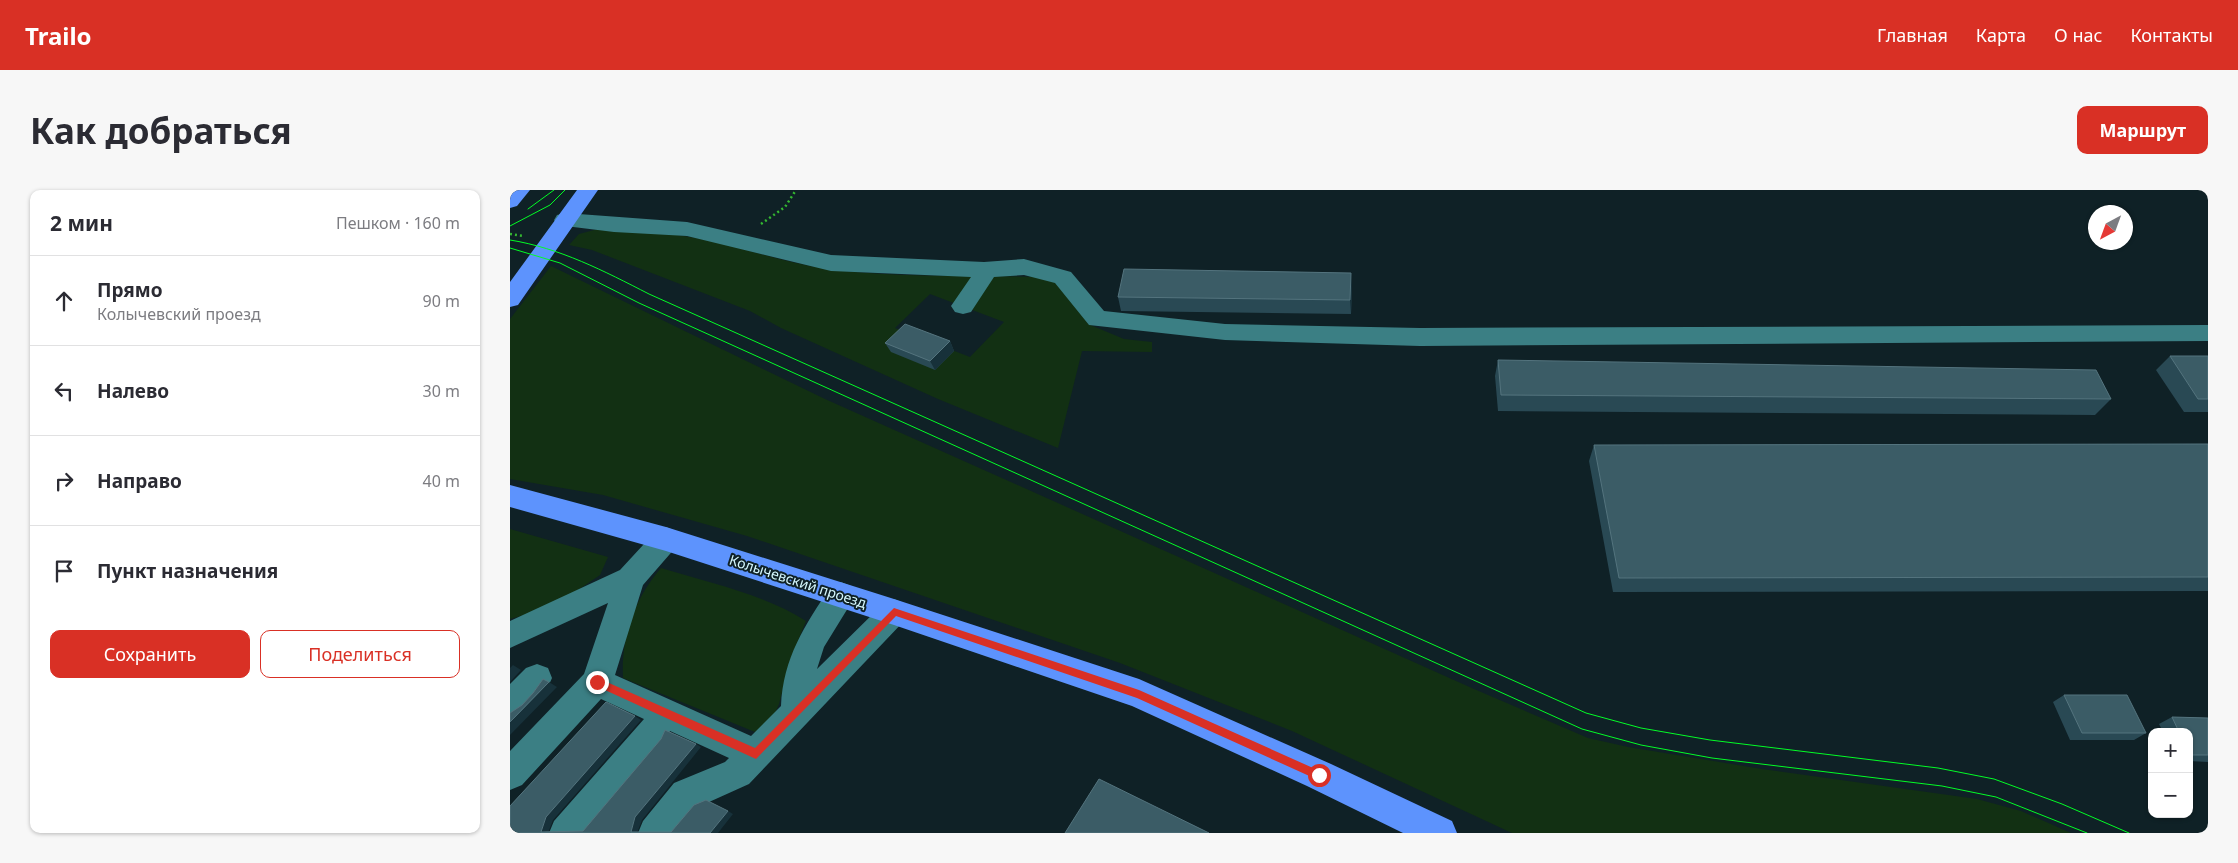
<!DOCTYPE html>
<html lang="ru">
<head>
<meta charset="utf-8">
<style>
  :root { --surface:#fff; --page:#f7f7f7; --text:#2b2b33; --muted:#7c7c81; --line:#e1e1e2; --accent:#d93025 }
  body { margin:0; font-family:"Noto Sans",sans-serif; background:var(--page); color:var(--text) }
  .controls { position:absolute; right:15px; bottom:15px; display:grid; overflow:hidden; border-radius:10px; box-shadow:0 1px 4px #0004 }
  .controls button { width:45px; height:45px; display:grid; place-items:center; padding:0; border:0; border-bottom:1px solid var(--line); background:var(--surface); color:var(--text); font:25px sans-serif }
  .compass { position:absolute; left:1578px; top:15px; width:45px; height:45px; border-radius:50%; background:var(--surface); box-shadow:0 1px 4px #0004; rotate:221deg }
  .stop { position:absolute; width:15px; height:15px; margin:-11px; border:4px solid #d93025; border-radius:50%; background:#fff }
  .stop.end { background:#d93025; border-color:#fff; box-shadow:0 1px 5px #0008 }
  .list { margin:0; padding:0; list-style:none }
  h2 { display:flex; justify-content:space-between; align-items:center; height:65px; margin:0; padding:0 20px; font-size:21px }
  h2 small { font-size:16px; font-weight:400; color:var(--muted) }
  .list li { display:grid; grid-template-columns:32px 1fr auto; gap:15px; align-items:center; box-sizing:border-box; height:90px; padding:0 20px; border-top:1px solid var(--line) }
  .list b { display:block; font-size:19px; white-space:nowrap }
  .list p { margin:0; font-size:16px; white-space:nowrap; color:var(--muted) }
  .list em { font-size:16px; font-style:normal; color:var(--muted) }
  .actions { display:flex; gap:10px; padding:15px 20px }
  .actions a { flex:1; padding:11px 0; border:1px solid var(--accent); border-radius:10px; text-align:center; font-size:18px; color:var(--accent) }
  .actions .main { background:var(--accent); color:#fff }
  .icon { flex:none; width:28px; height:28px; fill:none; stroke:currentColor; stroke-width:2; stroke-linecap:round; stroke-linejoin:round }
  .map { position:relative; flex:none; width:1698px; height:643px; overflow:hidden; border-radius:10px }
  header { display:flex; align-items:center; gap:30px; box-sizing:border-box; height:70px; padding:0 25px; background:var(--accent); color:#fff }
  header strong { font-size:24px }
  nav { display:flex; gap:28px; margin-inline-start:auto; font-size:18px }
  .intro { display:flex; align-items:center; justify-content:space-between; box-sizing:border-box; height:120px; padding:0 30px }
  h1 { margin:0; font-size:35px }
  .button { padding:12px 22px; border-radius:10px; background:var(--accent); color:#fff; font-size:18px; font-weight:700 }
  main { display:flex; gap:30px; padding:0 30px }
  aside { flex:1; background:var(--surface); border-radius:10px; box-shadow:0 1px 4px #0004 }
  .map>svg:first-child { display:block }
</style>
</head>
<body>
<header>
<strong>Trailo</strong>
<nav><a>Главная</a><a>Карта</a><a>О нас</a><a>Контакты</a></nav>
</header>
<div class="intro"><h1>Как добраться</h1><a class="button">Маршрут</a></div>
<main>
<aside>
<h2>2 мин<small>Пешком · 160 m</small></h2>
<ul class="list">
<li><svg class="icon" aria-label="ahead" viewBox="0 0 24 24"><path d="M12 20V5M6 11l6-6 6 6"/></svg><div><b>Прямо</b><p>Колычевский проезд</p></div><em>90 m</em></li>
<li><svg class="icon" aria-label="left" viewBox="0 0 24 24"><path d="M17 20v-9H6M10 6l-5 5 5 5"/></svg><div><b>Налево</b></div><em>30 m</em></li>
<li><svg class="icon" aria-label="right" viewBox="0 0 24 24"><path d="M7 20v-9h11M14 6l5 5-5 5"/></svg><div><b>Направо</b></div><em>40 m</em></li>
<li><svg class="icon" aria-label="arrive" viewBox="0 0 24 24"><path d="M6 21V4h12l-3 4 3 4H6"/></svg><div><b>Пункт назначения</b></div></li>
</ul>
<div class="actions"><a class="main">Сохранить</a><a>Поделиться</a></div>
</aside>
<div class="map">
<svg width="1698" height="643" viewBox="0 0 1698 643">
  <rect width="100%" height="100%" fill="#0f2126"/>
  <path fill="#123013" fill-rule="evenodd" d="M 88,39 C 120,41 153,42 186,48 C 230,56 273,73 318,79 C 387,88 458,85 527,87 L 548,93 L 570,118 L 578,134 L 614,149 L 642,152 L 642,162 L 572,161 L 548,258 L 428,209 L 271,138 L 240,121 L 82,60 L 59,55 L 69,44 ZM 420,104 L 494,132 L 460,167 L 385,138 Z
    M 41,76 L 315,209 L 964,499 L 1078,548 L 1118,557 L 1252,579 L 1467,609 L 1511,621 L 1561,643 L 1002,643 L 782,541 L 610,473 L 237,346 L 93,305 L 0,289 L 0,129 Z
    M 0,339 L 98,367 L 90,385 L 43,417 L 0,429 Z
    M 151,378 C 200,393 253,404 296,431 L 281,468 L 269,514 L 261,533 L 245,542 L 113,488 C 111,448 124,409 151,378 Z"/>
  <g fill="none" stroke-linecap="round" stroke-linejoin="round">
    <path stroke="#34b731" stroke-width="2.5" stroke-dasharray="2 3" stroke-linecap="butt" d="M 251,34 L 275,17 L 286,0
      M 0,44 L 14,46"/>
    <path fill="#3b7f84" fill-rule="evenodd" d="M 55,23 L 177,32 L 321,65 L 474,72 L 514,69 L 561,82 L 594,121 L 715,134 L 910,138 L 1698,135 L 1698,151 L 910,156 L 715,150 L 579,135 L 545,93 L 514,85 L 484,87 L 461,122 L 453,124 L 445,122 L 441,116 L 461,87 L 321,81 L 177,46 L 104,42 L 47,35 L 44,30 L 47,25 Z
      M 156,337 L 166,341 L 170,349 L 166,357 L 133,395 L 105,485 L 241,546 L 271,516 C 273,468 295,435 321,396 L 331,392 L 341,396 L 346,405 L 314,457 L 307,479 L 374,413 L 384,409 L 394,413 L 399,422 L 394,431 L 239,594 L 188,617 L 167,643 L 128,643 L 133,631 L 164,593 L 215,572 L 219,568 L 160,541 L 155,551 L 78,643 L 39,643 L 44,631 L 134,529 L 91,509 L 12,595 L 0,600 L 0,561 L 74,484 L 98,413 L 0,458 L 0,431 L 110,380 L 146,341 Z
      M 27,474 L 38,478 L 42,488 C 35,505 18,523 0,530 L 0,494 L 16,478 Z"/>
    <path fill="#5d93fd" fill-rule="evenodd" d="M 0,0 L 20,0 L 7,16 L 0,18 Z
      M 67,0 L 88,0 L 8,115 L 0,117 L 0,92 Z
      M 0,295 L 156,337 L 384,409 L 629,489 L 821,574 L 942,631 L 947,643 L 893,643 L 797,596 L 622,516 L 384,435 L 156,361 L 0,317 Z"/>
    <path stroke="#03fc26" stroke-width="1" d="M 18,19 L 44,0
      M 0,36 L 40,15 L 55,0
      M 0,50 C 50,58 94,81 139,104 L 1076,523 L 1131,538 L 1200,550 L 1428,578 L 1484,589 L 1552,614 L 1619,643
      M 0,58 L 50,73 L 129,113 L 1072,539 L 1131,555 L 1202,568 L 1432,596 L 1486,607 L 1577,643"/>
  </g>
  <path fill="#294954" d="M 842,97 L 841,124 L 611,121 L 608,107 Z
    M 440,151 L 444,161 L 425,180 L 381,162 L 375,153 Z
    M 1660,166 L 1698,166 L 1698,222 L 1674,222 L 1646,180 Z
    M 988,170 L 1601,209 L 1585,225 L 988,221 L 985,186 Z
    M 1698,254 L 1698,401 L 1103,402 L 1079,271 L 1084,255 Z
    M 1554,505 L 1636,543 L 1624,550 L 1560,550 L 1543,512 Z
    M 1662,527 L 1698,528 L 1698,572 L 1679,571 L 1679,542 L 1653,542 L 1649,534 Z"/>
  <path fill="#17313a" d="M 841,83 L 842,97 L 841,124 L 840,110 Z
    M 440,151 L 444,161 L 425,180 L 420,171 Z
    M 3,475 L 11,480 L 0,492 L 0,478 Z
    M 39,492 L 47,497 L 0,545 L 0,532 Z
    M 125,526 L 131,530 L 43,630 L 38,643 L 31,642 L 36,627 Z
    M 186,554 L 191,557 L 132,630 L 127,643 L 121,642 L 125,627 Z
    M 218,621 L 223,624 L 208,643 L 200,643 Z"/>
  <path fill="#3b5c66" stroke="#54747e" d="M 614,79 L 841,83 L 840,110 L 608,107 Z
    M 395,134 L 440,151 L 420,171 L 375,153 Z
    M 1660,166 L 1698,166 L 1698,209 L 1688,209 Z
    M 988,170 L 1586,180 L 1601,209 L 991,205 Z
    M 1698,254 L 1698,387 L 1109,388 L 1084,255 Z
    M 33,489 L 39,492 L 0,532 L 0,523 L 12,515 L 23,503 Z
    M 1554,505 L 1617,505 L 1636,543 L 1572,543 Z
    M 96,512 L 125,526 L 36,627 L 31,642 L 73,641 L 151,549 L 155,540 L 186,554 L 125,627 L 121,642 L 161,642 L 184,615 L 196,610 L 218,621 L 200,643 L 0,643 L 0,616 Z
    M 1662,527 L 1698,528 L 1698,565 L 1681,565 L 1679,561 L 1679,542 L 1669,542 Z
    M 589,589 L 699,643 L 555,643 Z"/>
  <path fill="#d93025" d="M 384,418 L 629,500 L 812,582 L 814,585 L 809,590 L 806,589 L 627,508 L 386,426 L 246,569 L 84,495 L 82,492 L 87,488 L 90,489 L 245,558 Z"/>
  <g text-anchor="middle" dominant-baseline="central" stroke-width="4" stroke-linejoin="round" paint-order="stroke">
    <g font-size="14" fill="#d5f8fe" stroke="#0f2126">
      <text transform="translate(288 391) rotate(18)">Колычевский проезд</text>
    </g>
  </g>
</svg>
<div class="controls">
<button>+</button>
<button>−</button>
</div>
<svg class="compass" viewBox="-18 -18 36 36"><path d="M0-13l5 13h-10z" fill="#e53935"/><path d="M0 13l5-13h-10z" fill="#7c7c81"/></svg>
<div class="stop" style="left:809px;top:585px"></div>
<div class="stop end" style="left:87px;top:492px"></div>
</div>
</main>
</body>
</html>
